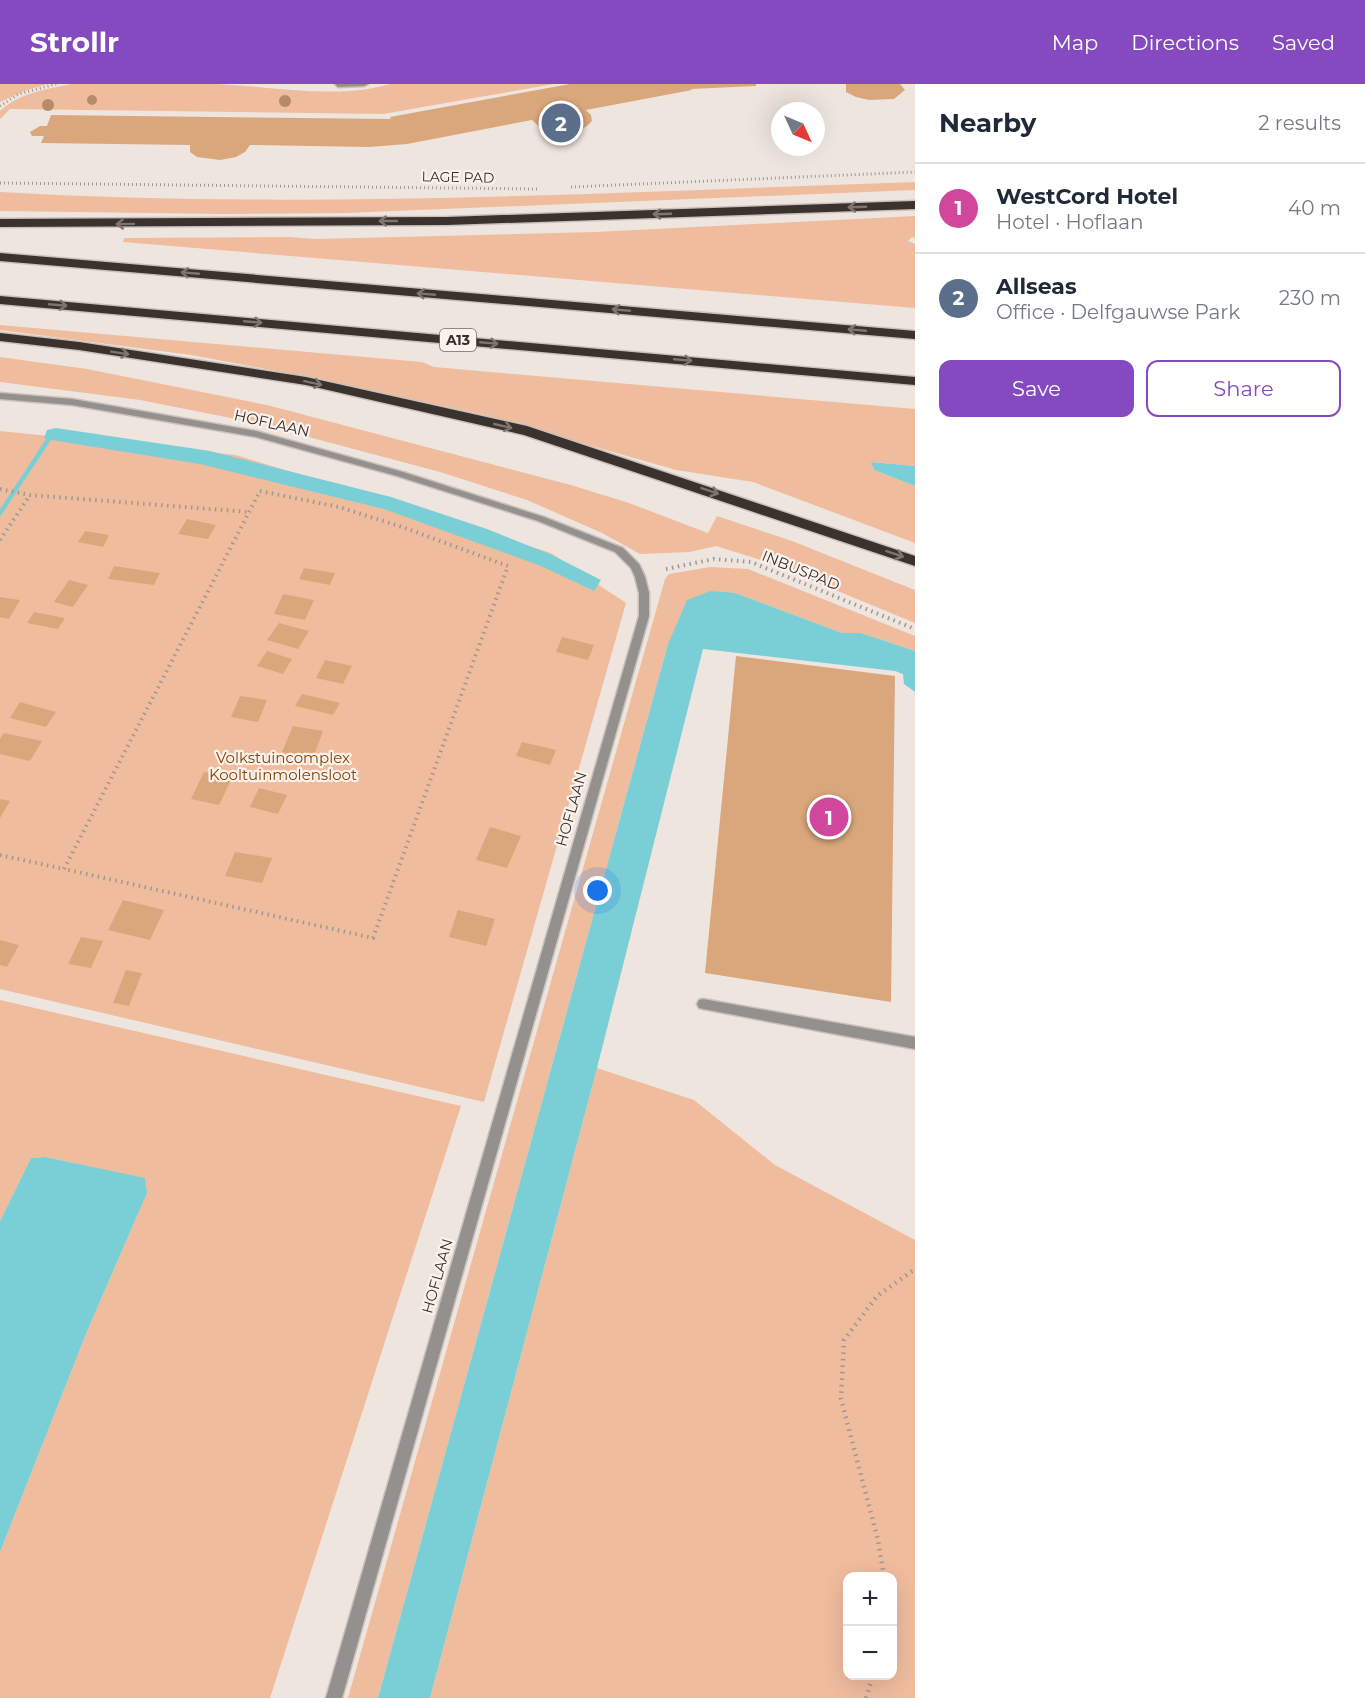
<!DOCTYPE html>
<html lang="en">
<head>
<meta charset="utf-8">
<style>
  :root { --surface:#fff; --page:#f2f2f3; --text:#1f2937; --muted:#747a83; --line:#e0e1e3; --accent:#854ac0 }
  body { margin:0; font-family:Montserrat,sans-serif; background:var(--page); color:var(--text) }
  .controls { position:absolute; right:18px; bottom:18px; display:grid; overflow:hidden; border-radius:12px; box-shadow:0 6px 24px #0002 }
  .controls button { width:54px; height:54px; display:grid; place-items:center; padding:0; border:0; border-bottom:2px solid var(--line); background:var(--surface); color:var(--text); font:30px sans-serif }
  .compass { position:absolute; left:771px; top:18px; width:54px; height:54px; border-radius:50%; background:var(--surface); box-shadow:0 6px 24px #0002; rotate:134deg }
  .you { position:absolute; left:598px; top:807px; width:21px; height:21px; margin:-15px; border:4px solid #fff; border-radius:50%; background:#1a73e8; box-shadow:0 0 0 9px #1a73e833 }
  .badge { display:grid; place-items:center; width:39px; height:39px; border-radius:50%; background:var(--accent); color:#fff; font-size:20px; font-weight:700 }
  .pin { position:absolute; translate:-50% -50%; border:3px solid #fff; box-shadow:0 2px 6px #0006 }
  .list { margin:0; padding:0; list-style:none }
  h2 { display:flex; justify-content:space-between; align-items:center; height:78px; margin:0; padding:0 24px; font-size:26px }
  h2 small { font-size:20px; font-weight:400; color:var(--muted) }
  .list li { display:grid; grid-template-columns:39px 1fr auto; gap:18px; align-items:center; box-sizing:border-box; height:90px; padding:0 24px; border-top:2px solid var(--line) }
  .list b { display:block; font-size:22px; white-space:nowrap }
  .list p { margin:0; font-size:20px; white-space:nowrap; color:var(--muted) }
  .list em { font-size:20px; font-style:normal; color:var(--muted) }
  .actions { display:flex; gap:12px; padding:18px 24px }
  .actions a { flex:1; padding:14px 0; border:2px solid var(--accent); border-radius:12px; text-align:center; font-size:21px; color:var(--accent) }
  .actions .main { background:var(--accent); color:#fff }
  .map { position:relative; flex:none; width:915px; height:1614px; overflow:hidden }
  header { display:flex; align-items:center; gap:36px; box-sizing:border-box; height:84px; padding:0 30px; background:var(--accent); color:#fff }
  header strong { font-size:28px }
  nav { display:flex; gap:33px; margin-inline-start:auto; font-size:21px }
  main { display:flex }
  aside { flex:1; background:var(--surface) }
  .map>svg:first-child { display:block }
</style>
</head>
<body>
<header>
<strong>Strollr</strong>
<nav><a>Map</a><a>Directions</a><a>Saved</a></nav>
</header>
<main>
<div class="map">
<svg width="915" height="1614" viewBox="0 0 915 1614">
  <rect width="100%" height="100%" fill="#efe5df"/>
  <path fill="#f0bc9e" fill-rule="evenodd" d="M 0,0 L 48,0 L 27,6 L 0,18 Z
    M 72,0 C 120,0 168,0 215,0 C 271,2 337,16 390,0 L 554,0 L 383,30 L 10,25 L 0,35 L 0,27 C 19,9 47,5 72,0 Z
    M 915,98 L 915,106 L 346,129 L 224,130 L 0,127 L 0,108 C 305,126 610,108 915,98 Z
    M 915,132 L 915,154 L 912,153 L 908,157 L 915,160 L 915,224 L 123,158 L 124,154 L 290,153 L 315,155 L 595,148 Z
    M 0,241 L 422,278 L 434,283 L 915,325 L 915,382 L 872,378 L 874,386 L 915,402 L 915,459 L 753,398 L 676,386 L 480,330 L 292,290 L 191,271 L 0,246 Z
    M 0,273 L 87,285 L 267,321 L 571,401 L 629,419 L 708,449 L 717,432 L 792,457 L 915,506 L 915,539 L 770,479 L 716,462 L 690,468 L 640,470 L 602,449 L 527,416 L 440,388 L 256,339 L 140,316 L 0,298 Z
    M 0,347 L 236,371 L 551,469 L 626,519 L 484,1018 L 0,905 Z
    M 710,483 L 748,485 L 915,552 L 915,567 L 861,549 L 842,549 L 735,509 L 668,560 L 378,1614 L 348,1614 L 665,495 L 669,490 Z
    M 0,916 L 461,1022 L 270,1614 L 0,1614 L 0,1468 L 88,1245 L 137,1132 L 145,1095 L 45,1073 L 31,1074 L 0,1137 Z
    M 597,984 L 694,1016 L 775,1081 L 915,1156 L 915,1614 L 430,1614 ZM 848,1492 L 892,1492 L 892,1592 L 848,1592 Z"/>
  <path fill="#7acfd6" d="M 56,344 L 210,367 L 391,413 L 487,445 L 552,471 L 601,496 L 594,507 L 541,482 L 384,425 L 200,380 L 51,356 L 0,433 L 0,425 L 46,355 L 44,354 L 47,346 Z
    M 871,378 L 915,382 L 915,402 L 874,386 Z
    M 711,507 L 735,509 L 842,549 L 861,549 L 915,567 L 915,608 L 904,600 L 903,590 L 895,587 L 703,565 L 597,984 L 430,1614 L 378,1614 L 668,560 L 687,516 Z
    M 45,1073 L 145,1094 L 147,1109 L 88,1245 L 0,1468 L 0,1137 L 31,1074 Z"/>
  <path fill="#daa77c" d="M 570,0 L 756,0 L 756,2 L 691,5 L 692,6 L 586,26 L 591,31 L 592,37 L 587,42 L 572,50 L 544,47 L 532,36 L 407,60 L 369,63 L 250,61 L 245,68 L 236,73 L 220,76 L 197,73 L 190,68 L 190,61 L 41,59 L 44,52 L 32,52 L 30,48 L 40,42 L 47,42 L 51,31 L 391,35 L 390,33 Z
    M 846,0 L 900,0 L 905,6 L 894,15 L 869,16 L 856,13 L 846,8 Z
    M 187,435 L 216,441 L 208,455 L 178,450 Z
    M 85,447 L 109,451 L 103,463 L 78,458 Z
    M 114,482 L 160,489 L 154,501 L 108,495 Z
    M 304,484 L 335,489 L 330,501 L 299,495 Z
    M 69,496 L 88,501 L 73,523 L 54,518 Z
    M 283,510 L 314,516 L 305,536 L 274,530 Z
    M 0,513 L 20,516 L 9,535 L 0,533 Z
    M 34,528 L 65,534 L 58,545 L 27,539 Z
    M 279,539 L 309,547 L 298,565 L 267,556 Z
    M 562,553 L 594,561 L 588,576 L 556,568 Z
    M 267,567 L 292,575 L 283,590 L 257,582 Z
    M 736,572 L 895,592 L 891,918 L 705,889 Z
    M 325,576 L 352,582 L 343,600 L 316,594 Z
    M 302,610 L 340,619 L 333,631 L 295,622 Z
    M 240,612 L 267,616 L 258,638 L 231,633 Z
    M 20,618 L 56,628 L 46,643 L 10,634 Z
    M 293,642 L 323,647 L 313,674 L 282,668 Z
    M 4,649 L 42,657 L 30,677 L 0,670 L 0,655 Z
    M 522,658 L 556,666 L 550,681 L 516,672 Z
    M 204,688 L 232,694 L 219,721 L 191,715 Z
    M 259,704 L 287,711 L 278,730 L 250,723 Z
    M 0,715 L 10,717 L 0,734 Z
    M 490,743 L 521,752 L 507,784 L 476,776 Z
    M 235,768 L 272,774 L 262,799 L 225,792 Z
    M 123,816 L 164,826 L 150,856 L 108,846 Z
    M 458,826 L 495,835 L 486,862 L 449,853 Z
    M 81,853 L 103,857 L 91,884 L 68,880 Z
    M 0,856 L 19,861 L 7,883 L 0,881 Z
    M 126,886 L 142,889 L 129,922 L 113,919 Z"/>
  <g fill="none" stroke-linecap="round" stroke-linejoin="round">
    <g stroke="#cac1bc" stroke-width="3">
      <path id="service" d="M 703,915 L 915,953 L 915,965 L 703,925 L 699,924 L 697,920 L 699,916 Z"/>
    </g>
    <g stroke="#cac1bc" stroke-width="3">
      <path id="minor" d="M 335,0 L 368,0 L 364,2 L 338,3 Z
        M 0,309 L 72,315 L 256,347 L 403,388 L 544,433 L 623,464 L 639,480 L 645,493 L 649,509 L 649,532 L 342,1614 L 326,1614 L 639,532 L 639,509 L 635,493 L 631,484 L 615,468 L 538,437 L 397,392 L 256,353 L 72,321 L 0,315 Z"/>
    </g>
    <g stroke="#cac1bc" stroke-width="3">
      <path id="motorway" d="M 915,117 L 915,125 L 447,141 L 0,143 L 0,135 L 447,133 Z
        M 0,169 L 915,247 L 915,255 L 0,177 Z
        M 0,212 L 915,293 L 915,301 L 0,220 Z
        M 0,249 L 79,258 L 306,293 L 527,342 L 915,472 L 915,482 L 524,351 L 306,301 L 79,266 L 0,257 Z"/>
    </g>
    <path stroke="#9e9792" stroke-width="3" stroke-dasharray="1 3" stroke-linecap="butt" d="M 0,22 L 19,10 L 56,0
      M 0,99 L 539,105
      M 571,103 L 915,88"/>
    <path stroke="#9e9792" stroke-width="4" stroke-dasharray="1.5 4.5" stroke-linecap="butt" d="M 0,405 L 30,411 L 249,428
      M 260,407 L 339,423 L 405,444 L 508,482 L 373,854 L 64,785 Z
      M 0,456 L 30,411
      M 666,485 L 714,475 L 751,478 L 915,545
      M 0,771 L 64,785"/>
    <path stroke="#9e9792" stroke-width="4.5" stroke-dasharray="1.5 5" stroke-linecap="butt" d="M 884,1492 L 878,1456 L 841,1315 L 844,1256 L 877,1212 L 915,1185
      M 866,1614 L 873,1592"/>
    <use href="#service" fill="#94908d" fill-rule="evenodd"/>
    <use href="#minor" fill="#94908d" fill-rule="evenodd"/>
    <use href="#motorway" fill="#39322d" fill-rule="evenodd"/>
  </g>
  <g fill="#b68b69">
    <circle cx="92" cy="16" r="5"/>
    <circle cx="285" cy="17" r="6"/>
    <circle cx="48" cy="21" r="6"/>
  </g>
  <defs><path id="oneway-shaft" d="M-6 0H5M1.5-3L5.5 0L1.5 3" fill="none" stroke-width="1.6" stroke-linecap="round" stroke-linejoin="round" transform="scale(1.5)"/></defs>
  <g stroke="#7d7570">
    <use href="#oneway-shaft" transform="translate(857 123) rotate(178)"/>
    <use href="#oneway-shaft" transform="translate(662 130) rotate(178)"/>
    <use href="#oneway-shaft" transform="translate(388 137) rotate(180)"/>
    <use href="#oneway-shaft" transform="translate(125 140) rotate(179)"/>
    <use href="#oneway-shaft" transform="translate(190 189) rotate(-175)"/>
    <use href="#oneway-shaft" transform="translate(426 210) rotate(-175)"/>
    <use href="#oneway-shaft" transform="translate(58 221) rotate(5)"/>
    <use href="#oneway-shaft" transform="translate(621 226) rotate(-175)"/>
    <use href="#oneway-shaft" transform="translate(253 238) rotate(5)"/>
    <use href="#oneway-shaft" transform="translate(857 246) rotate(-175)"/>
    <use href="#oneway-shaft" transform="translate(489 259) rotate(5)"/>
    <use href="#oneway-shaft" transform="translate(120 269) rotate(9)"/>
    <use href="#oneway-shaft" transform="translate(683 276) rotate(5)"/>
    <use href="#oneway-shaft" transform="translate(313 299) rotate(12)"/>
    <use href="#oneway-shaft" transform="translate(503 342) rotate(13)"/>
    <use href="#oneway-shaft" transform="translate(710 407) rotate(19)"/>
    <use href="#oneway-shaft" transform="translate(895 470) rotate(19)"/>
  </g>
  <g text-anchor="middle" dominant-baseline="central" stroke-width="4.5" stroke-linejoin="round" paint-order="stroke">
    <g font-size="14" fill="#34302e" stroke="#fcf2ec">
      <text transform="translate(458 93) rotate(1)">LAGE PAD</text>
    </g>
    <rect fill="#fcf2ec" stroke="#706a67" stroke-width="1.5" x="440" y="245" width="36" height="22" rx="4.5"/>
    <g font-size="14" font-weight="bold" fill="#34302e">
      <text x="458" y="256">A13</text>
    </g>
    <g font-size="15" fill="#34302e" stroke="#fcf2ec">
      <text transform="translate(272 339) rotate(13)">HOFLAAN</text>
      <text transform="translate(801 486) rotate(22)">INBUSPAD</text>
      <text transform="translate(571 725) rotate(-74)">HOFLAAN</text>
      <text transform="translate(437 1192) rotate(-74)">HOFLAAN</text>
    </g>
    <g font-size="15" fill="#874209" stroke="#fcf2ec">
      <text x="283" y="673">Volkstuincomplex<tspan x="283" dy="17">Kooltuinmolensloot</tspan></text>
    </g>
  </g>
</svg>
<div class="controls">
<button>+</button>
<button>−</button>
</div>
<svg class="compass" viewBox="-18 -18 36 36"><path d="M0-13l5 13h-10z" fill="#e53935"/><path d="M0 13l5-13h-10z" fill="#747a83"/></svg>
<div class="you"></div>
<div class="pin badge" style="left:829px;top:733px;background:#d1479c">1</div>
<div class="pin badge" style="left:561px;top:39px;background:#5c6f8a">2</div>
</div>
<aside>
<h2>Nearby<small>2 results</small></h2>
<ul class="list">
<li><span class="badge" style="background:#d1479c">1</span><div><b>WestCord Hotel</b><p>Hotel · Hoflaan</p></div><em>40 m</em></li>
<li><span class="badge" style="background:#5c6f8a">2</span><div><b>Allseas</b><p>Office · Delfgauwse Park</p></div><em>230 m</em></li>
</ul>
<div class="actions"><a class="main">Save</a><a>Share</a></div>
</aside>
</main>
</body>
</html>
